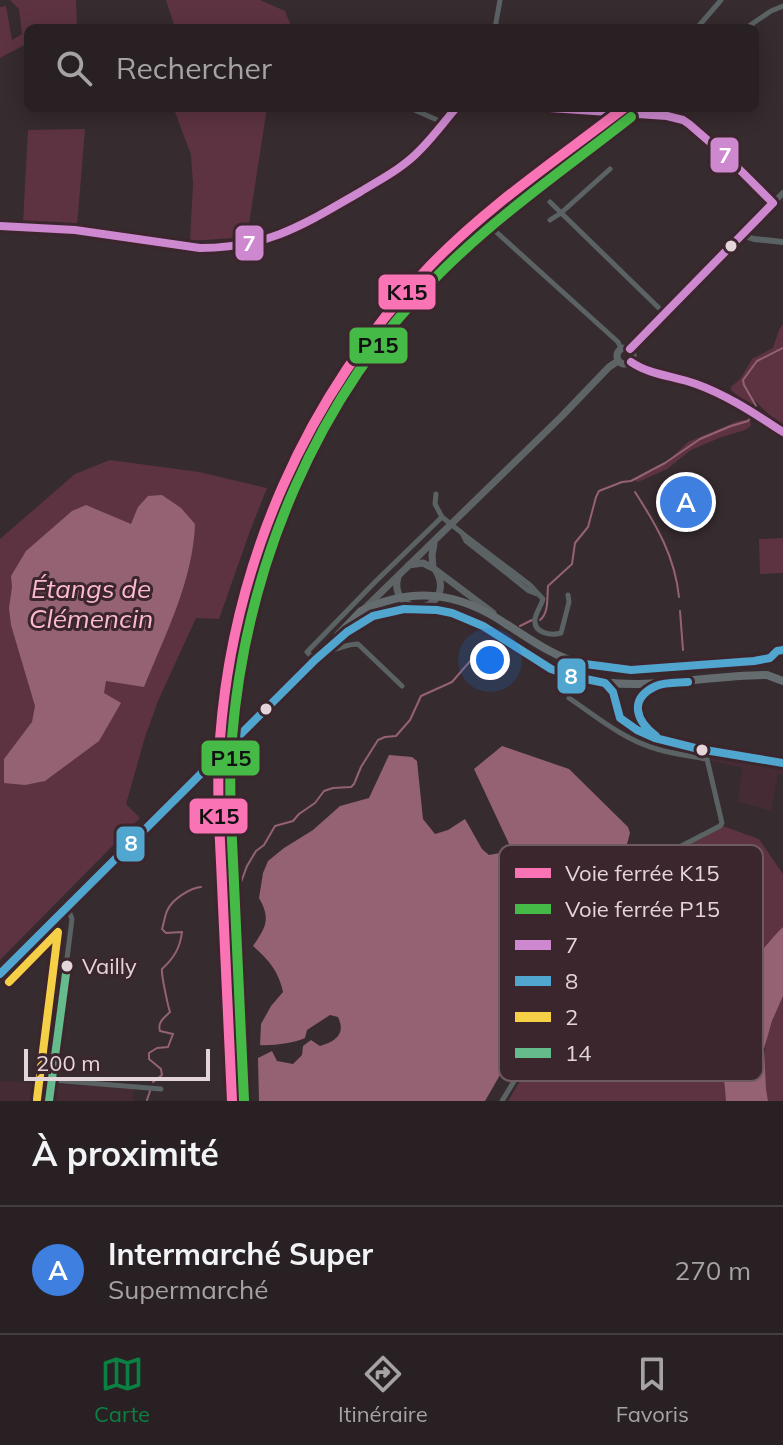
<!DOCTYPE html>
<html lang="fr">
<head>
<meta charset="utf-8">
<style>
  :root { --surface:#282022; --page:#30282a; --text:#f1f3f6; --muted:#a5a3a5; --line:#443e40; --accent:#0b8043 }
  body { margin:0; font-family:Mulish,sans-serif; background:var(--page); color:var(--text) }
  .scale { position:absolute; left:24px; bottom:20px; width:186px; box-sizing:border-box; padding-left:8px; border:4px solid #e3d5d9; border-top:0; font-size:22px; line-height:28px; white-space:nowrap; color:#e3d5d9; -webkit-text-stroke:6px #3b262d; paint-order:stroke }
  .you { position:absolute; left:490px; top:660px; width:28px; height:28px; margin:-20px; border:6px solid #fff; border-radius:50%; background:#1a73e8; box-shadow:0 0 0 12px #1a73e833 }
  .badge { display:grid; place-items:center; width:52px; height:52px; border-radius:50%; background:var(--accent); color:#fff; font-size:26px; font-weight:700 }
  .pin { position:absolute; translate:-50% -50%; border:4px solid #fff; box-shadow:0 2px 8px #0006 }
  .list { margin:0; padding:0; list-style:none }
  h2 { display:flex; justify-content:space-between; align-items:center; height:104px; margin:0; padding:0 32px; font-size:34px }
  h2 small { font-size:26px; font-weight:400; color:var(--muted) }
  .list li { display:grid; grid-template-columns:52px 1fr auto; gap:24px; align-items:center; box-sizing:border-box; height:128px; padding:0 32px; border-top:2px solid var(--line) }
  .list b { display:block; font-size:30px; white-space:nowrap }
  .list p { margin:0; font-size:26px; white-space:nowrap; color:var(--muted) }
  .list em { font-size:26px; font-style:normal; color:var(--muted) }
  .icon { flex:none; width:44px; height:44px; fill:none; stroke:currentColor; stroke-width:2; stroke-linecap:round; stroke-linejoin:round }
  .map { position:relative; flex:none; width:783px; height:1101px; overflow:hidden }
  .search { position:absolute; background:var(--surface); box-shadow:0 4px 20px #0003; left:24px; right:24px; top:24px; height:88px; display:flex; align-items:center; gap:20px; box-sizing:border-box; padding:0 28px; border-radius:12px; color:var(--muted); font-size:30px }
  .sheet { height:232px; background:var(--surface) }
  nav { display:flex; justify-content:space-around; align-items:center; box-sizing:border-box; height:112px; border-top:2px solid var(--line); background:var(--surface); font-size:22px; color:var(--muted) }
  nav a { display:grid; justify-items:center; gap:4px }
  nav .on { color:var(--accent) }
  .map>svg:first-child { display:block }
</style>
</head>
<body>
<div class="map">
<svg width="783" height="1101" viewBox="0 0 783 1101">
  <rect width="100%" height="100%" fill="#362b2e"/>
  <path fill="#442b34" d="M 708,744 L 783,756 L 783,774 L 778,774 L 771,811 L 738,802 L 742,768 L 711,761 Z
    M 0,1081 L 134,1088 L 133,1101 L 0,1101 Z"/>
  <path fill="#5d3342" d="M 10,0 L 76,0 L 77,28 L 28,28 L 28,43 L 0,58 L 0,7 L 6,6 L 12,40 L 22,34 L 19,9 Z
    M 166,0 L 260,0 L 285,11 L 292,28 L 250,28 L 202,24 L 201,28 L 175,28 Z
    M 176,108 L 267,108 L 247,237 L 190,241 L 193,184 L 191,155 L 175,112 Z
    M 85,129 L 77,226 L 23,224 L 28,130 Z
    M 783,324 L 783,428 L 755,401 L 751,405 L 743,401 L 731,390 L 731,387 L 741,378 L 752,359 L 773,348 L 779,330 Z
    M 750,419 L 751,426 L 745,430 L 719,438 L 691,450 L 667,469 L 638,482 L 635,481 L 635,479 L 653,471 L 668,461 L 688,442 L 738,421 Z
    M 110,460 L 199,472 L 267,488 L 250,531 L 219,619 L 196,618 L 158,701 L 145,737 L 126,804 L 140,818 L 0,960 L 0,539 L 75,474 Z
    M 783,538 L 783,573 L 760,574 L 759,539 Z
    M 723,826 L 759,839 L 783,874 L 783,949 L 750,1101 L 508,1101 L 652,864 Z
    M 783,996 L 783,1101 L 768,1101 C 759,1062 765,1032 783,996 Z"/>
  <path fill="#956274" d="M 162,495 L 181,508 L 195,524 C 193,581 165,635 144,687 L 106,681 L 104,693 L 121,703 L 99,741 L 45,781 L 25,785 L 4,783 L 4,759 L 32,722 L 35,706 L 11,625 L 9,608 L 12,587 L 11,576 L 26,551 L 72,511 L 86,505 L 131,524 L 138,507 L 148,496 Z
    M 502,746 L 569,769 L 628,827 L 630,833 L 627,844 L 587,904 L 518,1044 L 485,1101 L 259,1101 L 258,1058 L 272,1051 L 277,1061 L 293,1064 L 302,1055 L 303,1046 L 311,1040 L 320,1046 C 336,1041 346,1034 338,1017 L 330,1015 L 307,1030 L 305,1038 C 295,1043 271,1046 260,1045 L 261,1024 L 271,1006 L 283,992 C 279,972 269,960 253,946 C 266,927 271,919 259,898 L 263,873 L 268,861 L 284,848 L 313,830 L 340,806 L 369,798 L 389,755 L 412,757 L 417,761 L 423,819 L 435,834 L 448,830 L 465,819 L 482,849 L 489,855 L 500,853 L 510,846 L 474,769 Z
    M 783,927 L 783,996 L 772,1021 L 764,1049 L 766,1089 L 768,1101 L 726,1101 C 725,1084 722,1067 723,1050 C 726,1003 750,959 783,927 Z"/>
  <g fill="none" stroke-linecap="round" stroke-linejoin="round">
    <path stroke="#956274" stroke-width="2" d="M 755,409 L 756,406 L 744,385 L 743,380 L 757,361 L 783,348
      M 635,492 C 657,526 675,557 679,597
      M 680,611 L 683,650
      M 540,620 C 549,613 547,597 548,586 L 572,564 L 575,543 L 588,527 L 596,497 L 599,491 L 622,482 L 631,481 L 665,463 L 700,439 L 731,426 L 748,421 L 750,418
      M 520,626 L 532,620
      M 233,885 L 240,885 L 247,866 L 256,851 L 264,845 L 275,826 L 293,821 L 299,814 L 315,803 L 324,791 L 333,788 L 351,787 L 354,784 L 361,767 L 378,740 L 385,737 L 396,736 L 410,720 L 421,696 L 452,682 L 478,652 L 490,653
      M 153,1082 L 162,1075 L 161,1069 L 149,1059 L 149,1053 L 157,1048 L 168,1047 L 173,1034 L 160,1031 C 157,1022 165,1017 170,1012 C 168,1006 161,974 162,969 C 174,958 180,948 182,932 L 166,933 L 162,929 C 164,923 165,914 168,909 C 173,899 190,888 201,887
      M 147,1100 L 150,1091"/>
    <path stroke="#5b6264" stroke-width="5" d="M 495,28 L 500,0
      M 697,28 L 721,0
      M 746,28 L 771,11 L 783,6
      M 410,108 L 444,123
      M 550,202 L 664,313
      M 550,220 L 561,213 L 610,169
      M 494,230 L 618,342 L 621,348
      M 631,362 C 645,374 682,377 701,386 C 730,399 757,415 783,432
      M 436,494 L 435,504 L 442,517
      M 463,534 L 530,585 L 543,599 C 541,606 536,612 535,619 C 533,633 551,636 561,633 L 569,602 L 568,595
      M 325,651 C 337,650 346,644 358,644 L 402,686
      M 315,660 L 307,652 L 376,581 L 442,517 L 462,533 L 466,541 L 529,591 L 537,594
      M 569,698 C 597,717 624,740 657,749 C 673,754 690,756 707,759
      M 52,1080 L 161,1089
      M 49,1101 L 72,919 L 67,906
      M 502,1101 L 618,911 L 649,865 L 658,858 L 720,826 L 722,823 L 707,759 L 708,750"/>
    <path stroke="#5b6264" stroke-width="6" d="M 773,203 L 783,193
      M 741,235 L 754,239 L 783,242"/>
    <path stroke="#5e6466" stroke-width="7" d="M 550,108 L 667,116 L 683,120 L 689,124 L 727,157 L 773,203 L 630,349
      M 0,226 L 75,230 L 200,248 L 221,248 L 263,241 L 284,234 L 314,219 L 403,166 L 421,150 L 456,108
      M617 356a8 8 0 1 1 16 0a8 8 0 1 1-16 0Z
      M 434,544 L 432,555 L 433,568 L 493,613
      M 409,565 L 423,563 L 433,568
      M 398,577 C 394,591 400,601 414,607
      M 422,607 C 440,603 445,586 436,571
      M 363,610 L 561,417 L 609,367 L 618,361
      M 605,683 C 608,686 611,689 613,692 C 618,702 614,713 623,721 C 652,747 743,756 783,763
      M 637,714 L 642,725 L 652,734"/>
    <path stroke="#646c6f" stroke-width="8" d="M 338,635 L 361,611 C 413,586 459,592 506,624 C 530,639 554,657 582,664 C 636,676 699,666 754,661 L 770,658 L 777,651 L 783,650
      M 637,714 C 638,699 646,693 658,684
      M 0,974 L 315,660 C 329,647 342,634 358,624 C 399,598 452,605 491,631 C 518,649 545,671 577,678 C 645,693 701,675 767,675 L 783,681"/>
    <g stroke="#3b262d" stroke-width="14">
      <path id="bus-1" d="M 550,108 L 667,116 L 683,120 L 689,124 L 727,157 L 773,203
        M 0,226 L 75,230 L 200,248 C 268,248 303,225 360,192 C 381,179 403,168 420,150 C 433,137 444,122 456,108
        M 630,349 L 773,203
        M 631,362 C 650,375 674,376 696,384 C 727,395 755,414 783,432"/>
    </g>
    <g stroke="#3b262d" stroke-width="14">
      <path id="bus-2" d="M 585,664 L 631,670 L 754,661 L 770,658 L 777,651 L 783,650
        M 656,736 C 636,721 628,699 656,686 C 666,682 678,683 688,682
        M 0,974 L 315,660 L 347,632 L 373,616 L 404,609 L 437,610 L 452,613 L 483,626 L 551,669 L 571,676 L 605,683 L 613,692 L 620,718 L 637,730 L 655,738 L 699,749 L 783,763"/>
    </g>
    <g stroke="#3b262d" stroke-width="14">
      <path id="bus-3" d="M 9,982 L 58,932 L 37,1099"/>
    </g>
    <g stroke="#3b262d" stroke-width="14">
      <path id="bus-4" d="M 49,1101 L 67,966"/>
    </g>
    <use href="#bus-1" stroke="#cd88cf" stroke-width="8"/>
    <use href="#bus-2" stroke="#51a6d0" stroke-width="8"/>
    <use href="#bus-3" stroke="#f5cf46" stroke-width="8"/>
    <use href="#bus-4" stroke="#66bb8c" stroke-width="8"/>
    <g stroke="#3b262d" stroke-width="16">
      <path id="rail-1" d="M 232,1101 C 229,1029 225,956 222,884 C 220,836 216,787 220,739 C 233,563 306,396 428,268 C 486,207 558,159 624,108"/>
    </g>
    <g stroke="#3b262d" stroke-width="16">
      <path id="rail-2" d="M 244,1100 C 241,1028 237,956 234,883 C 232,835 228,786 232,738 C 246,567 316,397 439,274 C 498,215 566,168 631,117"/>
    </g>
    <use href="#rail-1" stroke="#f973b5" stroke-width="10"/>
    <use href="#rail-2" stroke="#46ba46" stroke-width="10"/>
  </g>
  <g fill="#e3d5d9" stroke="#3b262d" stroke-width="3">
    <circle cx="731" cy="246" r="7"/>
    <circle cx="266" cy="709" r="7"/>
    <circle cx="702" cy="750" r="7"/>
    <circle cx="67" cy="966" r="7"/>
  </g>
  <g text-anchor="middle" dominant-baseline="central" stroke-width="6" stroke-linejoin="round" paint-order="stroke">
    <g font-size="22" fill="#e3d5d9" stroke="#3b262d" text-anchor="start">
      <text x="82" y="966">Vailly</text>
    </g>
    <g font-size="26" font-style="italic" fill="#fdb9d0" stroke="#3b262d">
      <text x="91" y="588">Étangs de<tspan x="91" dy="30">Clémencin</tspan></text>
    </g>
  </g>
  <rect x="499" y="845" width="264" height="236" rx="12" fill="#3b262d" stroke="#6d5b61" stroke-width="2"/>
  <rect x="515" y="868" width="36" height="10" fill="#f973b5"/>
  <rect x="515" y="904" width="36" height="10" fill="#46ba46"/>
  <rect x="515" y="940" width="36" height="10" fill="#cd88cf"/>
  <rect x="515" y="976" width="36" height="10" fill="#51a6d0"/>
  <rect x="515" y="1012" width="36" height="10" fill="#f5cf46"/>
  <rect x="515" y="1048" width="36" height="10" fill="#66bb8c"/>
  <g font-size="22" fill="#e3d5d9">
    <text x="565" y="881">Voie ferrée K15</text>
    <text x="565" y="917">Voie ferrée P15</text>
    <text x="565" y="953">7</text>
    <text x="565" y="989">8</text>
    <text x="565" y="1025">2</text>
    <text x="565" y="1061">14</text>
  </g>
  <g stroke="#3b262d" stroke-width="3">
    <rect x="709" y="136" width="31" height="38" rx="8" fill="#cd88cf"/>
    <rect x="234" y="224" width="31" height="38" rx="8" fill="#cd88cf"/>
    <rect x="377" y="273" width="60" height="38" rx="8" fill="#f973b5"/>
    <rect x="348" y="326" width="61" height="39" rx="8" fill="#46ba46"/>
    <rect x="556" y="657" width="31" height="38" rx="8" fill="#51a6d0"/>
    <rect x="200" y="739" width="61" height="38" rx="8" fill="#46ba46"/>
    <rect x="188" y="797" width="61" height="38" rx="8" fill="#f973b5"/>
    <rect x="115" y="825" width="31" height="38" rx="8" fill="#51a6d0"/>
  </g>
  <g font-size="22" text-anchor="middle" font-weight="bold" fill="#fff">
    <text x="725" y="163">7</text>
    <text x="249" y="251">7</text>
    <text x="571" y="684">8</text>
    <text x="131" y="851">8</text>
  </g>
  <g font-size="22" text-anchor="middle" font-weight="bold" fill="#111">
    <text x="407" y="300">K15</text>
    <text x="378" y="353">P15</text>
    <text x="231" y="766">P15</text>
    <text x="219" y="824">K15</text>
  </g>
</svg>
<div class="scale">200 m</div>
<div class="you"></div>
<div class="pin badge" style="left:686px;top:502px;background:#3f7fe0">A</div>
<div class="search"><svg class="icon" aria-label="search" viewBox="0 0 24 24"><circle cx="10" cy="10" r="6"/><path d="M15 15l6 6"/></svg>Rechercher</div>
</div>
<section class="sheet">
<h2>À proximité<small></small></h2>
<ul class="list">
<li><span class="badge" style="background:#3f7fe0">A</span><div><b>Intermarché Super</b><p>Supermarché</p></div><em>270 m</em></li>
</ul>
</section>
<nav>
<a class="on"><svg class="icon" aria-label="map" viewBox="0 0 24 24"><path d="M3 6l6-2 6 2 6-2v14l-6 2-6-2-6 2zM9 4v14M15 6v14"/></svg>Carte</a>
<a><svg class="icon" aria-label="directions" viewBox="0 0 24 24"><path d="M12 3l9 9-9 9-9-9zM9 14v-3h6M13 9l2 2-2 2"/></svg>Itinéraire</a>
<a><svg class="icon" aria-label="saved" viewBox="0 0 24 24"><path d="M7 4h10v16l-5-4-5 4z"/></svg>Favoris</a>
</nav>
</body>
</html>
